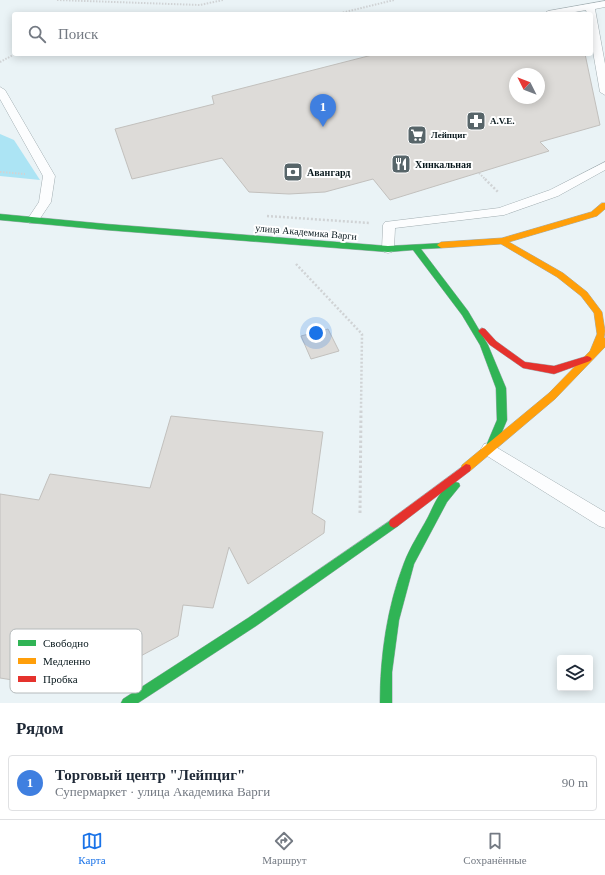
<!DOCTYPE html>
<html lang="ru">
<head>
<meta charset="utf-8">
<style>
  :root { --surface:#fff; --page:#f6f6f7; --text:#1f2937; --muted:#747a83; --line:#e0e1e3; --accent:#1a73e8 }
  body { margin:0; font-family:Georgia,serif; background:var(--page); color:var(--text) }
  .controls { position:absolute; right:12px; bottom:12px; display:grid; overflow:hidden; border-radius:4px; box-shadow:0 2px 10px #0003 }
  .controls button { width:36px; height:36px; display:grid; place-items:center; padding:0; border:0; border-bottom:1px solid var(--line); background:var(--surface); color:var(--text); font:20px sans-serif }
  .compass { position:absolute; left:509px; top:68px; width:36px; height:36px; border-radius:50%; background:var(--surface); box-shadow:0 2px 10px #0003; rotate:312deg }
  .you { position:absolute; left:316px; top:333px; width:14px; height:14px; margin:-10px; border:3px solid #fff; border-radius:50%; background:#1a73e8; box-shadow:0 0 0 6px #1a73e833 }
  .badge { display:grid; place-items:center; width:26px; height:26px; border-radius:50%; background:var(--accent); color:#fff; font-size:13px; font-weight:700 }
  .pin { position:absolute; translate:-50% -33px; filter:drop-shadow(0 1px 2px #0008) }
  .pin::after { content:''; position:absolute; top:21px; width:14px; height:12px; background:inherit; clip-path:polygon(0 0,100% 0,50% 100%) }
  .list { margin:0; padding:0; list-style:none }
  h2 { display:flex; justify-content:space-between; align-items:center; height:52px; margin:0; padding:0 16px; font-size:17px }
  h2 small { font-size:13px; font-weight:400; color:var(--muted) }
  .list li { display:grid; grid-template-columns:26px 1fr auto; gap:12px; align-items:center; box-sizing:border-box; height:56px; margin:0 8px 8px; padding:0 8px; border:1px solid var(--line); border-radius:4px }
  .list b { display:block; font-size:15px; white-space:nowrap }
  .list p { margin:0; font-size:13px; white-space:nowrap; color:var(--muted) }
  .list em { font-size:13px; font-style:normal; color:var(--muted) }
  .icon { flex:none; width:22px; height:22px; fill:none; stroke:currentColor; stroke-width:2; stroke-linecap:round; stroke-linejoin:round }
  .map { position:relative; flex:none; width:605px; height:703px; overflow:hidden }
  .search { position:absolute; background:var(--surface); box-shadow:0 2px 10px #0003; left:12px; right:12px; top:12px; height:44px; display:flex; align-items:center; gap:10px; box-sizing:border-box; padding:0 14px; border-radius:4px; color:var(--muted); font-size:15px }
  .sheet { height:116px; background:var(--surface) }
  nav { display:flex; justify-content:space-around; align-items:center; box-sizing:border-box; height:56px; border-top:1px solid var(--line); background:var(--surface); font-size:11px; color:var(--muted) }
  nav a { display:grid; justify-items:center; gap:2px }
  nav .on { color:var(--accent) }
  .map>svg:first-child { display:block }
</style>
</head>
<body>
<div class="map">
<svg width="605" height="703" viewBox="0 0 605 703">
  <rect width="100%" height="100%" fill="#eaf3f6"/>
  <path fill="#ace4f4" d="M 0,134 L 14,140 L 40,180 L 0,176 Z"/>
  <path fill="#dddbd8" stroke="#c2c0bd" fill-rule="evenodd" d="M 376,54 L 585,54 L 600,125 L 540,142 L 549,151 L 390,200 L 373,179 L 325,192 L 289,194 L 249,192 L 222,158 L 132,179 L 115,129 L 214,104 L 212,96 ZM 515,74 L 539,74 L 539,98 L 515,98 Z
    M 328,329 L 339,351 L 311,359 L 301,336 Z
    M 171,416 L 323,432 L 312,513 L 325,521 L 324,533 L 248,584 L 229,547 L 213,608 L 183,605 L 178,636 L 94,681 L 90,692 L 0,678 L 0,494 L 39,500 L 50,474 L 150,488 Z"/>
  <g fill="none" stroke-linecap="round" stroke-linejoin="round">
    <g stroke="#a2aeb2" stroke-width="1">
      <path id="lane" d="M 605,1 L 605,7 L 595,9 L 605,64 L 605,95 L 600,92 L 591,40 L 591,14 L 587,14 L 586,10 L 564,14 L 543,14 L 548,11 Z
        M 0,87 L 5,90 L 55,176 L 51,202 L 37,223 L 29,223 L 27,220 L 39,202 L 43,176 L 0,99 Z
        M 605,162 L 605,170 L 558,196 L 504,215 L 395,228 L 394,249 L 392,252 L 388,253 L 384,252 L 382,249 L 383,225 L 385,222 L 499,208 L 550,190 Z
        M 489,443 L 605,512 L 605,528 L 599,526 L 484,454 L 481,449 L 484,444 Z"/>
    </g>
    <g stroke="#a2aeb2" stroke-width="1">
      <path id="fast" d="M 0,214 L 106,224 L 388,246 L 444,243 L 445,245 L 441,248 L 421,249 L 468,311 L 488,345 L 506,388 L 507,420 L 496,446 L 494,449 L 491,450 L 488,449 L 486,446 L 497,420 L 496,388 L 480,345 L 462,315 L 413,250 L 388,252 L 106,230 L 0,220 Z
        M 455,482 L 459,483 L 460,486 L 447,502 L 414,564 L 399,620 L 392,672 L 392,703 L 380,703 C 380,656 387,607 404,563 C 410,547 420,532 428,517 C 434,505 441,486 455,482 Z
        M 394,518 L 398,520 L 399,523 L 398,526 L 256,626 L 138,703 L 121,703 L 123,699 L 248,618 Z"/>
    </g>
    <g stroke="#a2aeb2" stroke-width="1">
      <path id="slow" d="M 602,203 L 605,203 L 605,209 L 597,216 L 509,242 L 563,273 L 587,292 L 602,312 L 605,331 L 604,338 L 605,338 L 605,347 L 555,399 L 470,471 L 466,472 L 462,471 L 461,468 L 462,465 L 549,393 L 590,351 L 597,334 L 594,313 L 581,296 L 557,277 L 501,244 L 441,248 L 437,245 L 441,242 L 502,238 L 591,212 Z"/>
    </g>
    <g stroke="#a2aeb2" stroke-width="1">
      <path id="jam" d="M 482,328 L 485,329 L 496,341 L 525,362 L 554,366 L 587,356 L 590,357 L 592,359 L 590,361 L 554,374 L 523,368 L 490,345 L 478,331 Z
        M 466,464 L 470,465 L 471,468 L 470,471 L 398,526 L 394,528 L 390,526 L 389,523 L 390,520 Z"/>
    </g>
    <path stroke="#d0d3d5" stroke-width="2" stroke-dasharray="1.5 1.5" stroke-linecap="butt" d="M 57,0 L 200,5 L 223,0
      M 337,14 L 394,0
      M 0,62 L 15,54
      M 0,172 L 25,174
      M 479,173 L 486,180"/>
    <path stroke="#d0d3d5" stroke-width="2.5" stroke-dasharray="2 2" stroke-linecap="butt" d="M 485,179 L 499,193
      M 267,216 L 370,223
      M 296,264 L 362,334 L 361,409"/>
    <path stroke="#d0d3d5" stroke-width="3" stroke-dasharray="2.5 2.5" stroke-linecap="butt" d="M 360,513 L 361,408"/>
    <use href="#lane" fill="#fcfdfe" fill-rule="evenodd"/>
    <use href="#fast" fill="#30b455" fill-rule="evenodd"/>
    <use href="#slow" fill="#ff9f0a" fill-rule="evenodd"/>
    <use href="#jam" fill="#e5322d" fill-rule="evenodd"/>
  </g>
  <defs>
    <g id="pharmacy-square" transform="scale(1)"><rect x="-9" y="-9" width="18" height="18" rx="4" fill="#576569" stroke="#fff"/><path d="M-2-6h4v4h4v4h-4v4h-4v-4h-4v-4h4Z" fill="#fff"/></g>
    <g id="supermarket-square" transform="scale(1)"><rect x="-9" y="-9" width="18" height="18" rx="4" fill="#576569" stroke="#fff"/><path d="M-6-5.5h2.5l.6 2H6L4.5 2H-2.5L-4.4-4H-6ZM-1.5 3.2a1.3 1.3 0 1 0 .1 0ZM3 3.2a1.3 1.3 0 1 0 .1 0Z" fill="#fff"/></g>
    <g id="restaurant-square" transform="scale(1)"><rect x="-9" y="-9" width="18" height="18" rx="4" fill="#576569" stroke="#fff"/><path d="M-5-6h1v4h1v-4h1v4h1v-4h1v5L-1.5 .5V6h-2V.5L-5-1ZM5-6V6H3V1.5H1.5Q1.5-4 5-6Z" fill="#fff"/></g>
    <g id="bank-square" transform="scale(1)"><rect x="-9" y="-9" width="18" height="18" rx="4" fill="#576569" stroke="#fff"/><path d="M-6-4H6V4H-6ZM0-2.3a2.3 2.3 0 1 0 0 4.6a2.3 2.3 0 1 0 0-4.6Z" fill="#fff"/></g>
  </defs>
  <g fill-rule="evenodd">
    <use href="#pharmacy-square" x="476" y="121"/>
    <use href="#supermarket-square" x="417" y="135"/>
    <use href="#restaurant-square" x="401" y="164"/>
    <use href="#bank-square" x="293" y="172"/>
  </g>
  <g text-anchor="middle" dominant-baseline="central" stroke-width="4" stroke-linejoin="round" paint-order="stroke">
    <g font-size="9" font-weight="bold" fill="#08181d" stroke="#fff" text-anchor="start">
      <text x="490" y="121">A.V.E.</text>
      <text x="431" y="135">Лейпциг</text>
    </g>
    <g font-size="10" font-weight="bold" fill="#08181d" stroke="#fff" text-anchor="start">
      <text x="415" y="164">Хинкальная</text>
      <text x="307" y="172">Авангард</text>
    </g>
    <g font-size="10" fill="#08181d" stroke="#fff">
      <text transform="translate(306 232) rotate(5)">улица Академика Варги</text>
    </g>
  </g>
  <rect x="10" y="629" width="132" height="64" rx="6" fill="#fff" stroke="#b5babb" stroke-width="1"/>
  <rect x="18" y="640" width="18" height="6" fill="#30b455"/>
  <rect x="18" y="658" width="18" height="6" fill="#ff9f0a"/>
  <rect x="18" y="676" width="18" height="6" fill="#e5322d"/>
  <g font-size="11" fill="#08181d">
    <text x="43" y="647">Свободно</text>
    <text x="43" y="665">Медленно</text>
    <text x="43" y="683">Пробка</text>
  </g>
</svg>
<div class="controls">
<button><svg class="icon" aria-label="layers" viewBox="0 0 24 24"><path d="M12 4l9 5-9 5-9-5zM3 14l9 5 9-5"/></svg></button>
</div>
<svg class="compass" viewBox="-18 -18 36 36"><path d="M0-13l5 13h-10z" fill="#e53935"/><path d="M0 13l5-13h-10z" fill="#747a83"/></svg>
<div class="you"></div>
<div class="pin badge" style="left:323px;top:127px;background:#3f7fe0">1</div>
<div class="search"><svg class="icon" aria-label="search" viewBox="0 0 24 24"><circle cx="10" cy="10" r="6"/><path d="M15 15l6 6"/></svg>Поиск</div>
</div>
<section class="sheet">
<h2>Рядом<small></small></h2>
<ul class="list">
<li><span class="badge" style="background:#3f7fe0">1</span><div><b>Торговый центр &quot;Лейпциг&quot;</b><p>Супермаркет · улица Академика Варги</p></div><em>90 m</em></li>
</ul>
</section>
<nav>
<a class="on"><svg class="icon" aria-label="map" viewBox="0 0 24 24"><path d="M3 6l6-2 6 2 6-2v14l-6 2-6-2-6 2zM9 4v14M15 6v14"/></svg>Карта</a>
<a><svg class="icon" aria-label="directions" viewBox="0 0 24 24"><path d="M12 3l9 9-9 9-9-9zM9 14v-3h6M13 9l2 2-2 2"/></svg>Маршрут</a>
<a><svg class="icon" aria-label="saved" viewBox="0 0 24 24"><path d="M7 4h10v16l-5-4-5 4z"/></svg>Сохранённые</a>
</nav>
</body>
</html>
